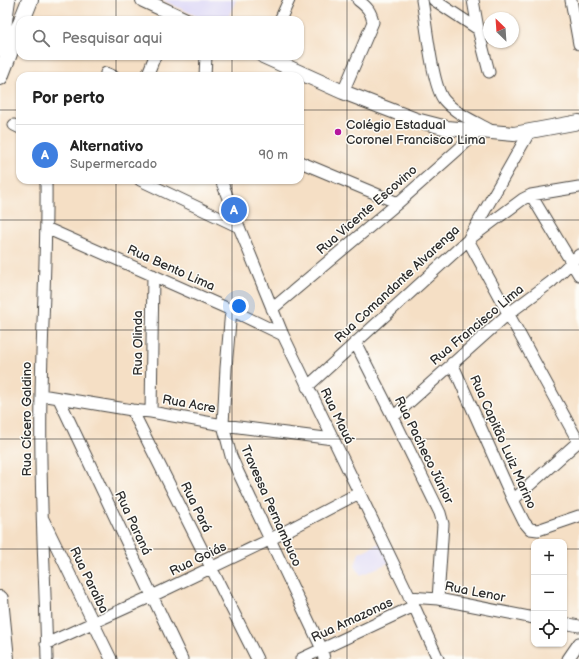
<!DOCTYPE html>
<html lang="pt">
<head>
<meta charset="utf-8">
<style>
  :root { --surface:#fff; --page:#f6f6f6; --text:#222; --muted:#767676; --line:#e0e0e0; --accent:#b5179e }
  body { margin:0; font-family:"Balsamiq Sans",sans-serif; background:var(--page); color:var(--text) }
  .controls { position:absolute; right:12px; bottom:12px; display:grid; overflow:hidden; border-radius:8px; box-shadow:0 1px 3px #0004 }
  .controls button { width:36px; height:36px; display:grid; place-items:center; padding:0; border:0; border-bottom:1px solid var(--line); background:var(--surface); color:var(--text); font:20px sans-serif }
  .compass { position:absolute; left:483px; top:12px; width:36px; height:36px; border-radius:50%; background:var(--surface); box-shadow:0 1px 3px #0004; rotate:335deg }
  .you { position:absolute; left:239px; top:306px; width:14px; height:14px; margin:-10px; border:3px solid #fff; border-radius:50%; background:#1a73e8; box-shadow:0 0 0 6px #1a73e833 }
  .badge { display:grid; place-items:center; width:26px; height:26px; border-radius:50%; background:var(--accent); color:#fff; font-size:13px; font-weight:700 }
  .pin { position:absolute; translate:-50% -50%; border:2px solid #fff; box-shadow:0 1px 4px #0006 }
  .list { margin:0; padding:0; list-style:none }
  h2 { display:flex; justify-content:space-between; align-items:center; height:52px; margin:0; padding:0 16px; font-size:17px }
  h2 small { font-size:13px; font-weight:400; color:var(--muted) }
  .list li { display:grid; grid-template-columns:26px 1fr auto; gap:12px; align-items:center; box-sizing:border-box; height:60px; padding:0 16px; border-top:1px solid var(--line) }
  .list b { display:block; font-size:15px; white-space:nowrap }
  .list p { margin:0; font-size:13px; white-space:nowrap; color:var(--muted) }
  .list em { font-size:13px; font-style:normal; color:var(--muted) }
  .icon { flex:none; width:22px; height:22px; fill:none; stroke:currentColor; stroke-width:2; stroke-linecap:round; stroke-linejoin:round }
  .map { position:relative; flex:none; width:579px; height:659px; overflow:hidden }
  .search { position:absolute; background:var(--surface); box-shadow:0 1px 3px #0004; left:16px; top:16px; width:288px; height:44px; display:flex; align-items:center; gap:10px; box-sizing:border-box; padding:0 14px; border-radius:12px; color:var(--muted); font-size:15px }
  .panel { position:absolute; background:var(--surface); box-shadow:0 1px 3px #0004; left:16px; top:72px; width:288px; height:112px; border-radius:12px }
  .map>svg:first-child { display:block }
</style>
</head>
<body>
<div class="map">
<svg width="579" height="659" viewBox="0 0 579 659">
  <rect width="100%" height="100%" fill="#fdfcf7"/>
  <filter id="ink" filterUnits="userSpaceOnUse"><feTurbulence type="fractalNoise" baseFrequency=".025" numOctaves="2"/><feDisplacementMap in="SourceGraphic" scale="8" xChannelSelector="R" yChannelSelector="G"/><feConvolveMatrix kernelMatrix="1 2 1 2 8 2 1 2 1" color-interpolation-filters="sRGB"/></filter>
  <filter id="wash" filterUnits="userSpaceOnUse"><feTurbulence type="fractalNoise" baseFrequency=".012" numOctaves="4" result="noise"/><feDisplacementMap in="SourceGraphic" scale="16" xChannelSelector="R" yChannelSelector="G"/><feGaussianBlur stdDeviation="0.9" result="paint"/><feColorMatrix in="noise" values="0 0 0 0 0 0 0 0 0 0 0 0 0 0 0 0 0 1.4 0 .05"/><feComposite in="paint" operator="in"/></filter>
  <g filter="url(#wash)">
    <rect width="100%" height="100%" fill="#f5dfc5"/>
    <path fill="#dbd6f7" d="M 162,0 L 236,0 L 227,20 L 205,20 Z
      M 382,542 L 390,562 L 361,575 L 355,566 L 359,553 Z"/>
  </g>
  <g filter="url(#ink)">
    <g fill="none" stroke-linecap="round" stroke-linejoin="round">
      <g stroke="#494642" stroke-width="13">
        <path id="minor" d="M 422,0 C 426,21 432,86 444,100 C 456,114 474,121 490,130
          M 434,0 L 478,29
          M 473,0 L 478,29 L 489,72
          M 571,0 L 579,44
          M 280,20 L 289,0
          M 106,73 L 113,76
          M 147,76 L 155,56
          M 205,76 L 206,56
          M 343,92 L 373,22 C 371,11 367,7 358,0
          M 14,125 L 20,128
          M 300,162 L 398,203
          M 46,180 C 47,252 42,323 41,395 C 39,483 45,571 47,659
          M 140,180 L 239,227
          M 221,180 L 239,227 L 283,335 L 414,606 L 438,659
          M 579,187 L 531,195 L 523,199 L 468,240 L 579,443
          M 531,195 L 579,275
          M 46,228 L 231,310 L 283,335
          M 272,309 L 398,203 L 479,131
          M 231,310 L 226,368 L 223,425 L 231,456 L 238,472 L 322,649 L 324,659
          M 355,342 L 393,417 L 440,513 L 443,524 L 438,599
          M 452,363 L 513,500 L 524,522 L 530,529 L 538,530 L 579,516
          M 307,387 L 468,240 L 530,131
          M 41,395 L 132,410 L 151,412 L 223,425 L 333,439
          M 59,399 L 182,659
          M 132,410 L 257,659
          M 151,412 L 153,275
          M 393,417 L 508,314 L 551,282 L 579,255
          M 513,500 L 579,441
          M 43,519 L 111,659
          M 409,597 L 438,599 L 534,618
          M 564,623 L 579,626
          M 46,644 L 152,596 L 269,540 L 359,493
          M 301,659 L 414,606
          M 568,659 L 579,643"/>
      </g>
      <g stroke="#494642" stroke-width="16">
        <path id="major" d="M 143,0 L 186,20
          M 263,56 L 343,92 L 416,120 L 447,128 L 514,134 L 579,122"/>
      </g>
      <g stroke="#494642" stroke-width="18">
        <path id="highway" d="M 22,20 L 30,0
          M 0,48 L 7,0
          M 0,77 L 20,25
          M 0,599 L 6,659"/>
      </g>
      <use href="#minor" stroke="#fff" stroke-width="11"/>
      <use href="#major" stroke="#fff" stroke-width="14"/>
      <use href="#highway" stroke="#fff" stroke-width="16"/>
    </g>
  </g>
  <path fill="none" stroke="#2b2b2b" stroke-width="1" stroke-opacity="0.55" d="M 116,0 L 116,20M 232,0 L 232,20M 347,0 L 347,659M 463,0 L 463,659M 116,56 L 116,76M 232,56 L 232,76M 0,110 L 20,110M 300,110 L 579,110M 116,180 L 116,659M 232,180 L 232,659M 0,220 L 579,220M 0,330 L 579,330M 0,439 L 579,439M 0,549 L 534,549M 564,549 L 579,549"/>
  <circle fill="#b5179e" stroke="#fdfcf7" stroke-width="1.5" cx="338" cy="132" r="4"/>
  <g text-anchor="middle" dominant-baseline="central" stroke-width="3" stroke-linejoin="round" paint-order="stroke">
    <g font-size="13" fill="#2b2b2b" stroke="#fdfcf7" text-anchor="start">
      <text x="346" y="125">Colégio Estadual<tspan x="346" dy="15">Coronel Francisco Lima</tspan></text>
    </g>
    <g font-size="13" fill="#2b2b2b" stroke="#fdfcf7">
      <text transform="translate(367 210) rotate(-41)">Rua Vicente Escovino</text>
      <text transform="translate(171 268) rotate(24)">Rua Bento Lima</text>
      <text transform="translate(397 284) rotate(-43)">Rua Comandante Alvarenga</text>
      <text transform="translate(477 325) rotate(-40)">Rua Francisco Lima</text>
      <text transform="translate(138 343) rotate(-90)">Rua Olinda</text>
      <text transform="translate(189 404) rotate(10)">Rua Acre</text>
      <text transform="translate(337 416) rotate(64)">Rua Mauá</text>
      <text transform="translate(27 419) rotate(-90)">Rua Cícero Galdino</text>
      <text transform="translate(503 442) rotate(66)">Rua Capitão Luiz Marino</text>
      <text transform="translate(424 450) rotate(64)">Rua Pacheco Júnior</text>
      <text transform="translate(271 506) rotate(66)">Travessa Pernambuco</text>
      <text transform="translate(196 507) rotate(64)">Rua Pará</text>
      <text transform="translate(133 523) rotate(65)">Rua Paraná</text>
      <text transform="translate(198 559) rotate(-26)">Rua Goiás</text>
      <text transform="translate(89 580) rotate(64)">Rua Paraíba</text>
      <text transform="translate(475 592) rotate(11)">Rua Lenor</text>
      <text transform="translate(352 620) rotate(-25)">Rua Amazonas</text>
    </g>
  </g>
</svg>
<div class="controls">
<button>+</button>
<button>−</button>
<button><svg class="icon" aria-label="locate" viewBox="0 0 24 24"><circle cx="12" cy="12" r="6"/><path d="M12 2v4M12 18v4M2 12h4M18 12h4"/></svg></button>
</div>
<svg class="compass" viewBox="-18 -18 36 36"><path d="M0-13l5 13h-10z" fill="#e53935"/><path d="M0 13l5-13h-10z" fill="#767676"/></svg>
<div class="you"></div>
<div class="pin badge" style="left:234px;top:210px;background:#3f7fe0">A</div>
<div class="search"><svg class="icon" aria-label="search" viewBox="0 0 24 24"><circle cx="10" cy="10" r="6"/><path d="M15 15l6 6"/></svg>Pesquisar aqui</div>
<section class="panel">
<h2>Por perto<small></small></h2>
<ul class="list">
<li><span class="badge" style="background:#3f7fe0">A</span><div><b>Alternativo</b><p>Supermercado</p></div><em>90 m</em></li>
</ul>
</section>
</div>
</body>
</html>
